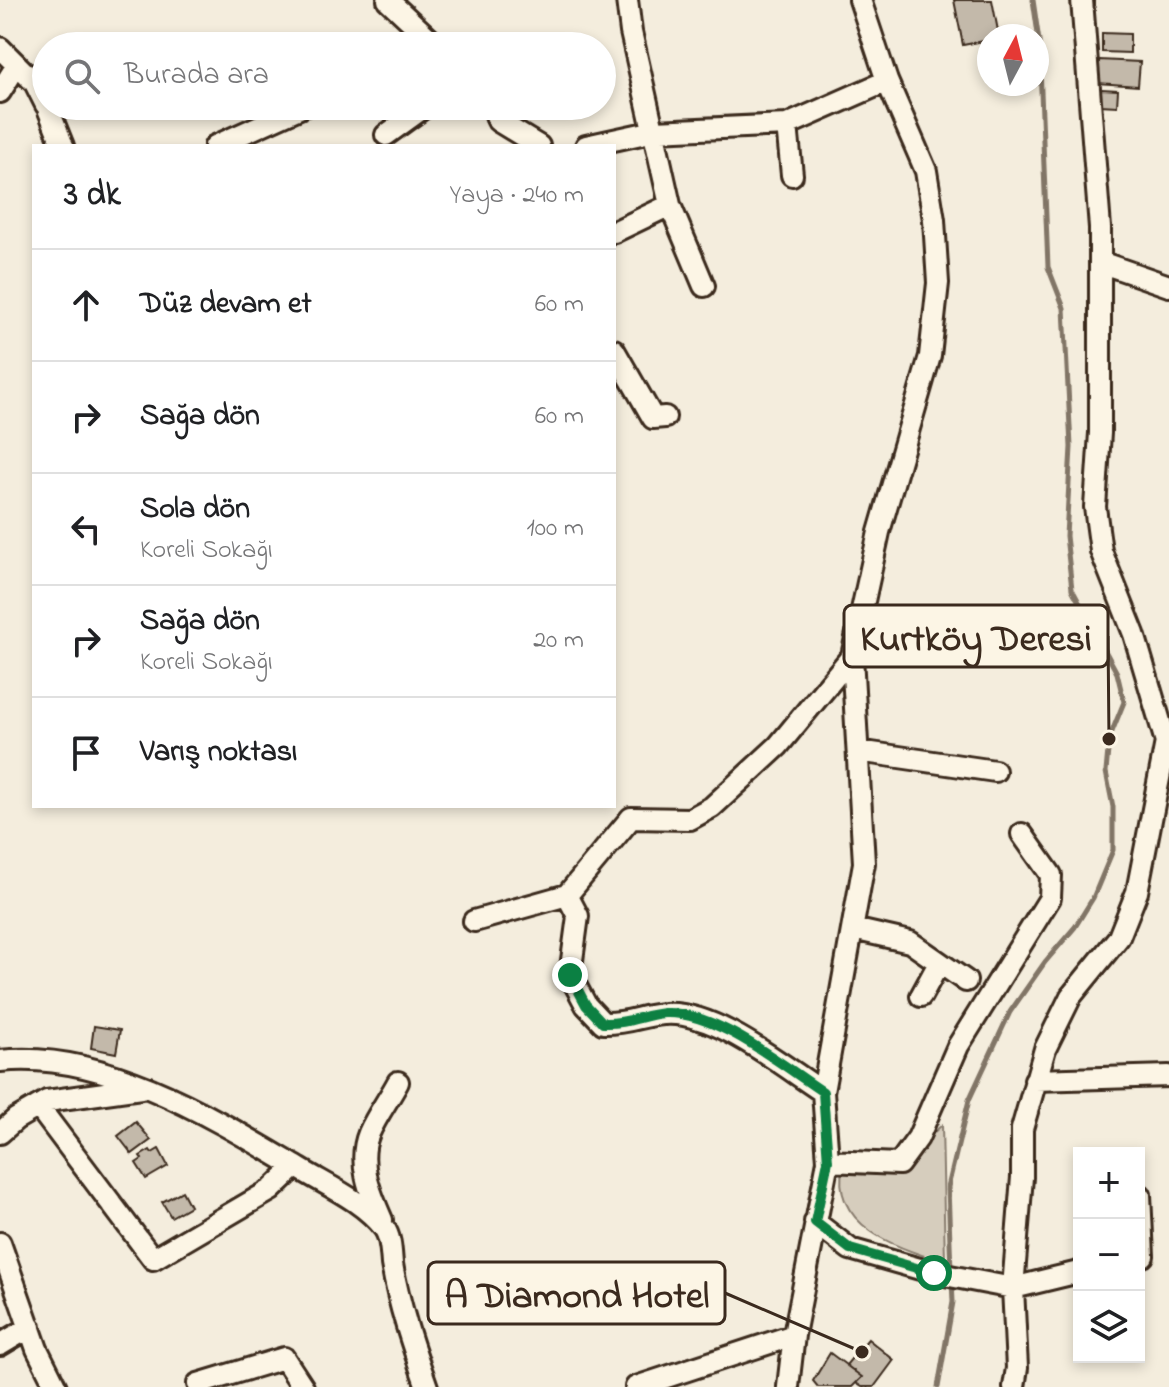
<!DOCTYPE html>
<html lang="tr">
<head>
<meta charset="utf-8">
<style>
  :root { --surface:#fff; --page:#f2f2f2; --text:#202124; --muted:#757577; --line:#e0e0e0 }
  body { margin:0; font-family:"Indie Flower",sans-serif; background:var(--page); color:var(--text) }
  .controls { position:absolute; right:24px; bottom:24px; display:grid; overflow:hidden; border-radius:0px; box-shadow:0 4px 12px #0003 }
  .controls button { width:72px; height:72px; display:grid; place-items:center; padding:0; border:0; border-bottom:2px solid var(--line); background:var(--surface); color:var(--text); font:40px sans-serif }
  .compass { position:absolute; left:977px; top:24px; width:72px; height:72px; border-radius:50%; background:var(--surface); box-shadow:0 4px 12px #0003; rotate:7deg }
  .stop { position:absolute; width:24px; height:24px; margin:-18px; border:6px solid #0b8043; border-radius:50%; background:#fff }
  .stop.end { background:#0b8043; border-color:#fff; box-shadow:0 2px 8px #0008 }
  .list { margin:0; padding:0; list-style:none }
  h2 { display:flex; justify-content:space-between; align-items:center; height:104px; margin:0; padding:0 32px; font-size:34px }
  h2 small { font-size:26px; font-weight:400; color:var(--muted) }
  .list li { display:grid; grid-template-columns:52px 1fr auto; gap:24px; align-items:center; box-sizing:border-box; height:112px; padding:0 32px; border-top:2px solid var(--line) }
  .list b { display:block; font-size:30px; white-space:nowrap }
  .list p { margin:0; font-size:26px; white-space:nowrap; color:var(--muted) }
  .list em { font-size:26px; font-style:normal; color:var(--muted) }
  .icon { flex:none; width:44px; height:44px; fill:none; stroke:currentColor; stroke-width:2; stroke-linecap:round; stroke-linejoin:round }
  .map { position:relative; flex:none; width:1169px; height:1387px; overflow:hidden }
  .search { position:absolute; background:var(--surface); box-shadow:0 4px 12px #0003; left:32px; top:32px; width:584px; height:88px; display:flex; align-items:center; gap:20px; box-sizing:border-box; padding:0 28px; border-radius:44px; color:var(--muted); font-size:30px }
  .panel { position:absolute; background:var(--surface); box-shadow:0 4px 12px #0003; left:32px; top:144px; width:584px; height:664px; border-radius:0px }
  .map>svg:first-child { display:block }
</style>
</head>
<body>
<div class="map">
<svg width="1169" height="1387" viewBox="0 0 1169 1387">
  <rect width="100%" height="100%" fill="#f4eddd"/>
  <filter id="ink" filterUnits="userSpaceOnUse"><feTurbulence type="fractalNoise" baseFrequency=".0125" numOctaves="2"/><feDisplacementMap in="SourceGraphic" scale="16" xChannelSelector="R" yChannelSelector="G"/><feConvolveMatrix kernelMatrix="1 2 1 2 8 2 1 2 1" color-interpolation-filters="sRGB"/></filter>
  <g filter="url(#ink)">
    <path fill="#d6cdbd" stroke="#887c6e" stroke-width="2" d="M 942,1125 L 945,1262 C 898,1249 829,1226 843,1165 L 909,1155 Z"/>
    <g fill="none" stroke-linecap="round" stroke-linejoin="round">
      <path stroke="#817466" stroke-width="5" d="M 951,1271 L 948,1187 L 969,1100 L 1010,1012 L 1045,962 L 1075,927 L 1093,898 L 1113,850 L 1113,807 L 1106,772 L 1109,739 L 1124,702 L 1117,673 L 1072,589 L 1066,536 L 1071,447 L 1064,308 L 1048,267 L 1039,41 L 1033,0
        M 938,1387 L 953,1302 L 952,1281"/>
    </g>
    <path fill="#c3b9aa" stroke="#3b2a1e" stroke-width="2" d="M 954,0 L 992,0 L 999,36 L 989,36 L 989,40 L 963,45 Z
      M 1102,33 L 1130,34 L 1130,53 L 1102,52 Z
      M 1099,60 L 1140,62 L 1138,86 L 1098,83 Z
      M 1101,89 L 1118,90 L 1117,106 L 1100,105 Z
      M 94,1026 L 120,1030 L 116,1053 L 91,1048 Z
      M 136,1122 L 151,1140 L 132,1154 L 118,1136 Z
      M 159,1149 L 168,1166 L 146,1179 L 136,1163 L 142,1159 L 140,1156 L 150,1150 L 152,1153 Z
      M 182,1191 L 190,1206 L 171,1217 L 162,1202 Z
      M 868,1339 L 894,1360 L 874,1387 L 862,1387 L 856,1383 L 862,1377 L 846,1365 Z
      M 830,1353 L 862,1377 L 852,1387 L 818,1387 L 813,1381 Z"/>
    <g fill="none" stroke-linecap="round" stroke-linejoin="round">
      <g stroke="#3b2a1e" stroke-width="26">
        <path id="minor" d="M 388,0 L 437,46
          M 627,0 L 631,32 L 670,205
          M 0,48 L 35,83 L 46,105
          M 0,92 L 17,65
          M 47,106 L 63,146
          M 493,106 L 498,121 L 539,146
          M 787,125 L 792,175
          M 386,135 L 426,106
          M 215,146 L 304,106
          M 586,146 L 655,131 L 787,125 L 887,81
          M 614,232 L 670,205 L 704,286
          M 1100,262 L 1169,286
          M 614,350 L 653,418 L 665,417
          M 858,751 L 995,771
          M 567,895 L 578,916 L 570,975 L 586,1005 L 603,1023 C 629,1024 642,1015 664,1014 C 715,1010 781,1065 823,1092
          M 474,921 L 567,895 L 631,818 L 690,819 L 712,807 L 778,746 L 852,656
          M 853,929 L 910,942 L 966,981
          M 921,996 L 939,963
          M 0,1061 C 103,1049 214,1118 300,1169 C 328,1186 363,1201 384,1228 C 391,1237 391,1253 392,1264 C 399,1306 413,1347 427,1387
          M 1035,1080 L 1169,1076
          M 38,1106 L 153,1259 L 271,1190 L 295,1167
          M 0,1133 L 16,1119 L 47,1101 L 141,1088
          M 828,1161 L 899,1164 L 918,1138 L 958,1046 L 1050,898 L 1051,875 L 1022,834
          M 382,1220 C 370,1193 357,1162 369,1133 C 377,1115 389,1099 398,1082
          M 815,1222 L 850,1249 L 934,1273 L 1013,1288 L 1079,1272
          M 0,1243 L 37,1349 L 56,1387
          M 1139,1257 L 1143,1256 L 1140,1195
          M 0,1345 L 30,1327
          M 198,1384 L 284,1358 L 303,1387
          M 636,1387 L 794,1335 L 828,1161 L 823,1092 L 864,863 L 852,656 L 879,532 L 930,356 L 938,283 L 934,220 L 926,171 L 887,81 L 860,0
          M 788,1387 L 794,1335
          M 1014,1387 L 1017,1368 L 1013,1288 L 1022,1177 L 1022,1129 L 1045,1049 L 1071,996 L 1119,937 L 1137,892 L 1166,742 L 1134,634 L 1101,551 L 1095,507 L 1100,433 L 1100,228 L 1082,0"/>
      </g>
      <use href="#minor" stroke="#fcf5e5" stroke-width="20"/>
    </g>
  </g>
  <g fill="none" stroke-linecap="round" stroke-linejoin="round" filter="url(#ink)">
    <path stroke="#0b8043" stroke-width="10" d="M 570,975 L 586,1005 L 603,1023 C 629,1024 642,1015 664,1013 C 715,1010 782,1065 823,1092 L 828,1161 L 815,1222 L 850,1249 L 934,1273"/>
  </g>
  <path fill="none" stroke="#3b2a1e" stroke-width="3" d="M1109 739L1108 636M862 1352L725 1293"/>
  <g fill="#3b2a1e" stroke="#fcf5e5" stroke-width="3">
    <circle cx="1109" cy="739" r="8"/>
    <circle cx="862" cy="1352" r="8"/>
  </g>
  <g fill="#fcf5e5" stroke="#3b2a1e" stroke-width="3">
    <rect x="844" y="605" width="264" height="62" rx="8"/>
    <rect x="428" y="1262" width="297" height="62" rx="8"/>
  </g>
  <g font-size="38" text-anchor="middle" font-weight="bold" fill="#3b2a1e">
    <text x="976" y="650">Kurtköy Deresi</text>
    <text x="577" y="1307">A Diamond Hotel</text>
  </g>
</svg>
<div class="controls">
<button>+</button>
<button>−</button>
<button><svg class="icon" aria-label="layers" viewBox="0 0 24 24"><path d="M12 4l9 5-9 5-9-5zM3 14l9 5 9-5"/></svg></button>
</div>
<svg class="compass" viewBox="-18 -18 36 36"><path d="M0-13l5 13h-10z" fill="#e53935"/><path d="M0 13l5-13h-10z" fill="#757577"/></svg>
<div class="stop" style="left:934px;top:1273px"></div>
<div class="stop end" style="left:570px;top:975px"></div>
<div class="search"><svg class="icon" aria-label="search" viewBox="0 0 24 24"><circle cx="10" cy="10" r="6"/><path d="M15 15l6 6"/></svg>Burada ara</div>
<section class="panel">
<h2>3 dk<small>Yaya · 240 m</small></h2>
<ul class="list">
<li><svg class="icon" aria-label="ahead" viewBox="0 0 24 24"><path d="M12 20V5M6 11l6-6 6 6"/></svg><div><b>Düz devam et</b></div><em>60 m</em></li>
<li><svg class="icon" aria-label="right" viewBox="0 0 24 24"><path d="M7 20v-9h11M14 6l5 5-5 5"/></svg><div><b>Sağa dön</b></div><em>60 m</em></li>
<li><svg class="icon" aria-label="left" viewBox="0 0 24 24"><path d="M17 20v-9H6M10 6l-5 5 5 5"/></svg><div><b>Sola dön</b><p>Koreli Sokağı</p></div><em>100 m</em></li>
<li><svg class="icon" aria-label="right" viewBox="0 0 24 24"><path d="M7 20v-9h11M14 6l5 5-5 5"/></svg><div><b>Sağa dön</b><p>Koreli Sokağı</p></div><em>20 m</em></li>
<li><svg class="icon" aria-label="arrive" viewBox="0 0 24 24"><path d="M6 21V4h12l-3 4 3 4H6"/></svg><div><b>Varış noktası</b></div></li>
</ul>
</section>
</div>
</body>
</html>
